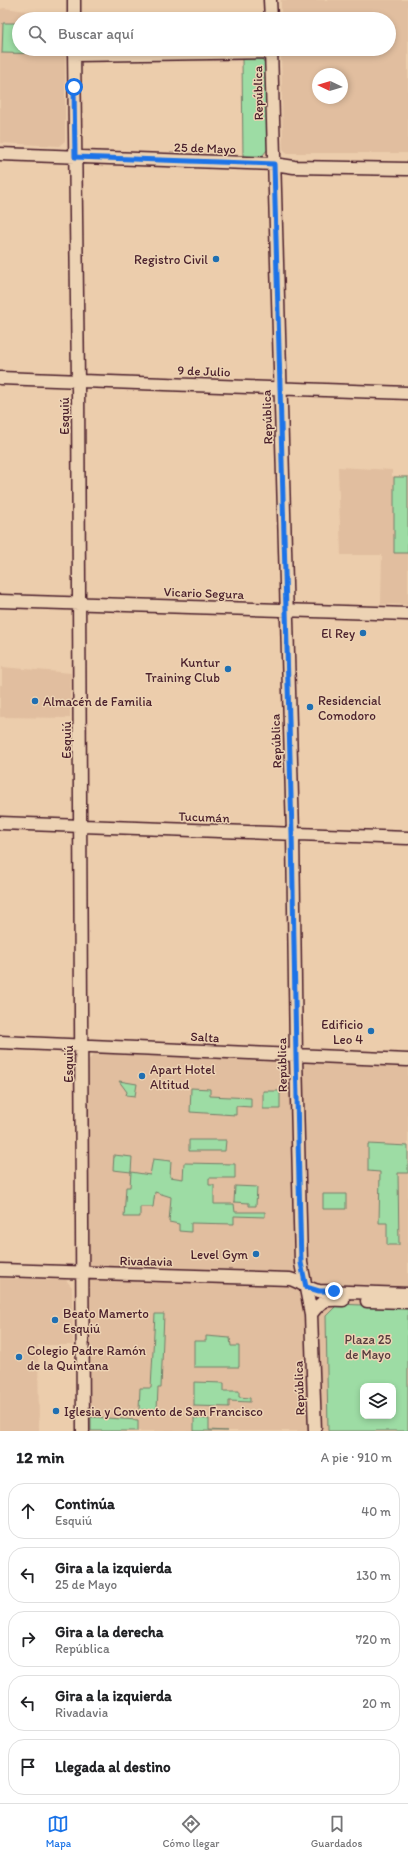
<!DOCTYPE html>
<html lang="es">
<head>
<meta charset="utf-8">
<style>
  :root { --surface:#fff; --page:#f2f2f2; --text:#202124; --muted:#757577; --line:#e0e0e0; --accent:#1a73e8 }
  body { margin:0; font-family:Itim,sans-serif; background:var(--page); color:var(--text) }
  .controls { position:absolute; right:12px; bottom:12px; display:grid; overflow:hidden; border-radius:8px; box-shadow:0 2px 6px #0003 }
  .controls button { width:36px; height:36px; display:grid; place-items:center; padding:0; border:0; border-bottom:1px solid var(--line); background:var(--surface); color:var(--text); font:20px sans-serif }
  .compass { position:absolute; left:312px; top:68px; width:36px; height:36px; border-radius:50%; background:var(--surface); box-shadow:0 2px 6px #0003; rotate:274deg }
  .stop { position:absolute; width:12px; height:12px; margin:-9px; border:3px solid #1a73e8; border-radius:50%; background:#fff }
  .stop.end { background:#1a73e8; border-color:#fff; box-shadow:0 1px 4px #0008 }
  .list { margin:0; padding:0; list-style:none }
  h2 { display:flex; justify-content:space-between; align-items:center; height:52px; margin:0; padding:0 16px; font-size:17px }
  h2 small { font-size:13px; font-weight:400; color:var(--muted) }
  .list li { display:grid; grid-template-columns:26px 1fr auto; gap:12px; align-items:center; box-sizing:border-box; height:56px; margin:0 8px 8px; padding:0 8px; border:1px solid var(--line); border-radius:16px }
  .list b { display:block; font-size:15px; white-space:nowrap }
  .list p { margin:0; font-size:13px; white-space:nowrap; color:var(--muted) }
  .list em { font-size:13px; font-style:normal; color:var(--muted) }
  .icon { flex:none; width:22px; height:22px; fill:none; stroke:currentColor; stroke-width:2; stroke-linecap:round; stroke-linejoin:round }
  .map { position:relative; flex:none; width:408px; height:1431px; overflow:hidden }
  .search { position:absolute; background:var(--surface); box-shadow:0 2px 6px #0003; left:12px; right:12px; top:12px; height:44px; display:flex; align-items:center; gap:10px; box-sizing:border-box; padding:0 14px; border-radius:22px; color:var(--muted); font-size:15px }
  .sheet { height:372px; background:var(--surface) }
  nav { display:flex; justify-content:space-around; align-items:center; box-sizing:border-box; height:56px; border-top:1px solid var(--line); background:var(--surface); font-size:11px; color:var(--muted) }
  nav a { display:grid; justify-items:center; gap:2px }
  nav .on { color:var(--accent) }
  .map>svg:first-child { display:block }
</style>
</head>
<body>
<div class="map">
<svg width="408" height="1431" viewBox="0 0 408 1431">
  <rect width="100%" height="100%" fill="#eccdac"/>
  <filter id="ink" filterUnits="userSpaceOnUse"><feTurbulence type="fractalNoise" baseFrequency=".025" numOctaves="2"/><feDisplacementMap in="SourceGraphic" scale="8" xChannelSelector="R" yChannelSelector="G"/><feConvolveMatrix kernelMatrix="1 2 1 2 8 2 1 2 1" color-interpolation-filters="sRGB"/></filter>
  <g filter="url(#ink)">
    <path fill="#e1be9f" fill-rule="evenodd" d="M 281,0 L 408,0 L 408,153 L 287,153 L 283,149 L 281,49 L 389,49 L 389,19 L 281,19 ZM 318,74 L 342,74 L 342,98 L 318,98 Z
      M 4,8 L 57,15 L 57,19 L 19,19 L 19,49 L 65,49 L 65,141 L 59,146 L 0,143 L 0,9 Z
      M 338,467 L 392,470 L 392,476 L 408,476 L 408,605 L 381,604 L 382,555 L 341,555 Z
      M 2,667 L 71,673 L 70,718 L 0,717 L 0,685 L 2,685 Z
      M 95,1053 L 408,1067 L 408,1431 L 88,1431 L 86,1063 ZM 363,1386 L 393,1386 L 393,1416 L 363,1416 Z
      M 0,1278 L 66,1280 L 72,1287 L 73,1345 L 38,1345 L 39,1431 L 0,1431 Z"/>
    <path fill="#9ddca4" stroke="#747e68" fill-rule="evenodd" d="M 3,23 L 19,23 L 19,49 L 47,49 L 47,54 L 2,53 Z
      M 242,58 L 261,58 L 265,63 L 268,149 L 262,156 L 243,157 Z
      M 394,477 L 408,477 L 408,553 L 394,553 Z
      M 119,1081 L 137,1084 L 135,1096 L 126,1095 L 127,1092 Z
      M 191,1088 L 210,1089 L 210,1096 L 251,1098 L 251,1107 L 236,1106 L 236,1115 L 190,1112 Z
      M 263,1091 L 280,1091 L 280,1109 L 263,1109 Z
      M 189,1140 L 226,1140 L 225,1151 L 189,1151 Z
      M 368,1144 L 408,1146 L 408,1173 L 398,1173 L 399,1245 L 387,1245 L 387,1223 L 379,1223 L 380,1172 L 368,1171 Z
      M 114,1155 L 132,1157 L 131,1172 L 150,1175 L 153,1159 L 171,1161 L 170,1177 L 183,1179 L 184,1163 L 235,1164 L 235,1178 L 209,1178 L 209,1185 L 214,1185 L 214,1204 L 234,1204 L 235,1212 L 265,1212 L 265,1217 L 234,1216 L 234,1224 L 191,1223 L 191,1232 L 179,1231 L 179,1224 L 169,1222 L 171,1197 L 155,1192 L 153,1207 L 140,1207 L 140,1217 L 124,1217 L 126,1187 L 130,1187 L 131,1172 L 113,1170 Z
      M 235,1186 L 257,1187 L 256,1206 L 249,1206 L 249,1203 L 234,1202 Z
      M 323,1194 L 346,1194 L 346,1209 L 323,1209 Z
      M 338,1304 L 408,1307 L 408,1431 L 328,1431 L 326,1316 ZM 363,1386 L 393,1386 L 393,1416 L 363,1416 Z
      M 155,1314 L 164,1314 L 161,1388 L 158,1388 L 157,1410 L 139,1410 L 140,1388 L 151,1388 Z
      M 206,1336 L 230,1338 L 231,1346 L 239,1346 L 239,1367 L 194,1367 L 194,1341 L 206,1341 Z
      M 194,1382 L 224,1383 L 224,1391 L 239,1391 L 239,1397 L 250,1398 L 250,1402 L 229,1401 L 229,1407 L 194,1406 Z
      M 91,1417 L 138,1420 L 138,1431 L 91,1431 Z
      M 194,1418 L 209,1419 L 209,1430 L 227,1431 L 194,1431 Z"/>
    <g fill="none" stroke-linecap="round" stroke-linejoin="round">
      <g stroke="#4a1f2b" stroke-width="15">
        <path id="minor" d="M 74,0 L 74,19
          M 270,0 L 271,19
          M 74,49 L 78,382 L 83,1431
          M 271,49 L 293,833 L 296,1056 L 301,1263 L 311,1314 L 315,1431
          M 74,55 L 271,52
          M 0,154 L 274,164 L 294,167 L 408,169
          M 0,378 L 408,393
          M 0,601 L 408,614
          M 0,823 L 408,838
          M 0,1042 L 408,1060
          M 0,1270 L 290,1279 C 301,1282 308,1289 319,1291 L 408,1294
          M 367,1301 L 408,1302
          M 311,1314 C 322,1300 324,1299 343,1300"/>
      </g>
      <use href="#minor" stroke="#edd3b4" stroke-width="12"/>
    </g>
  </g>
  <g fill="none" stroke-linecap="round" stroke-linejoin="round" filter="url(#ink)">
    <path stroke="#1a73e8" stroke-width="5" d="M 74,87 L 75,157 L 274,164 L 292,833 L 296,1056 L 301,1263 L 306,1287 L 319,1291 L 334,1291"/>
  </g>
  <g fill="#1f6fb2" stroke="#edd3b4" stroke-width="1.5">
    <circle cx="216" cy="259" r="4"/>
    <circle cx="363" cy="633" r="4"/>
    <circle cx="228" cy="669" r="4"/>
    <circle cx="35" cy="701" r="4"/>
    <circle cx="310" cy="707" r="4"/>
    <circle cx="371" cy="1031" r="4"/>
    <circle cx="142" cy="1076" r="4"/>
    <circle cx="256" cy="1254" r="4"/>
    <circle cx="55" cy="1320" r="4"/>
    <circle cx="19" cy="1357" r="4"/>
    <circle cx="56" cy="1411" r="4"/>
  </g>
  <g text-anchor="middle" dominant-baseline="central" stroke-width="3" stroke-linejoin="round" paint-order="stroke">
    <g font-size="13" fill="#4a1f2b" stroke="#edd3b4">
      <text transform="translate(258 93) rotate(-91)">República</text>
      <text transform="translate(205 148) rotate(2)">25 de Mayo</text>
      <text transform="translate(204 371) rotate(2)">9 de Julio</text>
      <text transform="translate(64 416) rotate(-90)">Esquiú</text>
      <text transform="translate(267 417) rotate(-92)">República</text>
      <text transform="translate(204 593) rotate(2)">Vicario Segura</text>
      <text transform="translate(66 740) rotate(-90)">Esquiú</text>
      <text transform="translate(276 741) rotate(-92)">República</text>
      <text transform="translate(204 817) rotate(2)">Tucumán</text>
      <text transform="translate(205 1037) rotate(3)">Salta</text>
      <text transform="translate(68 1064) rotate(-90)">Esquiú</text>
      <text transform="translate(282 1065) rotate(-91)">República</text>
      <text transform="translate(146 1261) rotate(1)">Rivadavia</text>
      <text transform="translate(299 1388) rotate(-92)">República</text>
    </g>
    <g font-size="13" fill="#4a1f2b" stroke="#edd3b4" text-anchor="start">
      <text x="208" y="259" text-anchor="end">Registro Civil</text>
      <text x="355" y="633" text-anchor="end">El Rey</text>
      <text x="220" y="662" text-anchor="end">Kuntur<tspan x="220" dy="15">Training Club</tspan></text>
      <text x="318" y="700">Residencial<tspan x="318" dy="15">Comodoro</tspan></text>
      <text x="43" y="701">Almacén de Familia</text>
      <text x="363" y="1024" text-anchor="end">Edificio<tspan x="363" dy="15">Leo 4</tspan></text>
      <text x="150" y="1069">Apart Hotel<tspan x="150" dy="15">Altitud</tspan></text>
      <text x="248" y="1254" text-anchor="end">Level Gym</text>
      <text x="63" y="1313">Beato Mamerto<tspan x="63" dy="15">Esquiú</tspan></text>
      <text x="27" y="1350">Colegio Padre Ramón<tspan x="27" dy="15">de la Quintana</tspan></text>
      <text x="64" y="1411">Iglesia y Convento de San Francisco</text>
    </g>
    <g font-size="13" fill="#563b3d" stroke="#edd3b4">
      <text x="368" y="1339">Plaza 25<tspan x="368" dy="15">de Mayo</tspan></text>
    </g>
  </g>
</svg>
<div class="controls">
<button><svg class="icon" aria-label="layers" viewBox="0 0 24 24"><path d="M12 4l9 5-9 5-9-5zM3 14l9 5 9-5"/></svg></button>
</div>
<svg class="compass" viewBox="-18 -18 36 36"><path d="M0-13l5 13h-10z" fill="#e53935"/><path d="M0 13l5-13h-10z" fill="#757577"/></svg>
<div class="stop" style="left:74px;top:87px"></div>
<div class="stop end" style="left:334px;top:1291px"></div>
<div class="search"><svg class="icon" aria-label="search" viewBox="0 0 24 24"><circle cx="10" cy="10" r="6"/><path d="M15 15l6 6"/></svg>Buscar aquí</div>
</div>
<section class="sheet">
<h2>12 min<small>A pie · 910 m</small></h2>
<ul class="list">
<li><svg class="icon" aria-label="ahead" viewBox="0 0 24 24"><path d="M12 20V5M6 11l6-6 6 6"/></svg><div><b>Continúa</b><p>Esquiú</p></div><em>40 m</em></li>
<li><svg class="icon" aria-label="left" viewBox="0 0 24 24"><path d="M17 20v-9H6M10 6l-5 5 5 5"/></svg><div><b>Gira a la izquierda</b><p>25 de Mayo</p></div><em>130 m</em></li>
<li><svg class="icon" aria-label="right" viewBox="0 0 24 24"><path d="M7 20v-9h11M14 6l5 5-5 5"/></svg><div><b>Gira a la derecha</b><p>República</p></div><em>720 m</em></li>
<li><svg class="icon" aria-label="left" viewBox="0 0 24 24"><path d="M17 20v-9H6M10 6l-5 5 5 5"/></svg><div><b>Gira a la izquierda</b><p>Rivadavia</p></div><em>20 m</em></li>
<li><svg class="icon" aria-label="arrive" viewBox="0 0 24 24"><path d="M6 21V4h12l-3 4 3 4H6"/></svg><div><b>Llegada al destino</b></div></li>
</ul>
</section>
<nav>
<a class="on"><svg class="icon" aria-label="map" viewBox="0 0 24 24"><path d="M3 6l6-2 6 2 6-2v14l-6 2-6-2-6 2zM9 4v14M15 6v14"/></svg>Mapa</a>
<a><svg class="icon" aria-label="directions" viewBox="0 0 24 24"><path d="M12 3l9 9-9 9-9-9zM9 14v-3h6M13 9l2 2-2 2"/></svg>Cómo llegar</a>
<a><svg class="icon" aria-label="saved" viewBox="0 0 24 24"><path d="M7 4h10v16l-5-4-5 4z"/></svg>Guardados</a>
</nav>
</body>
</html>
